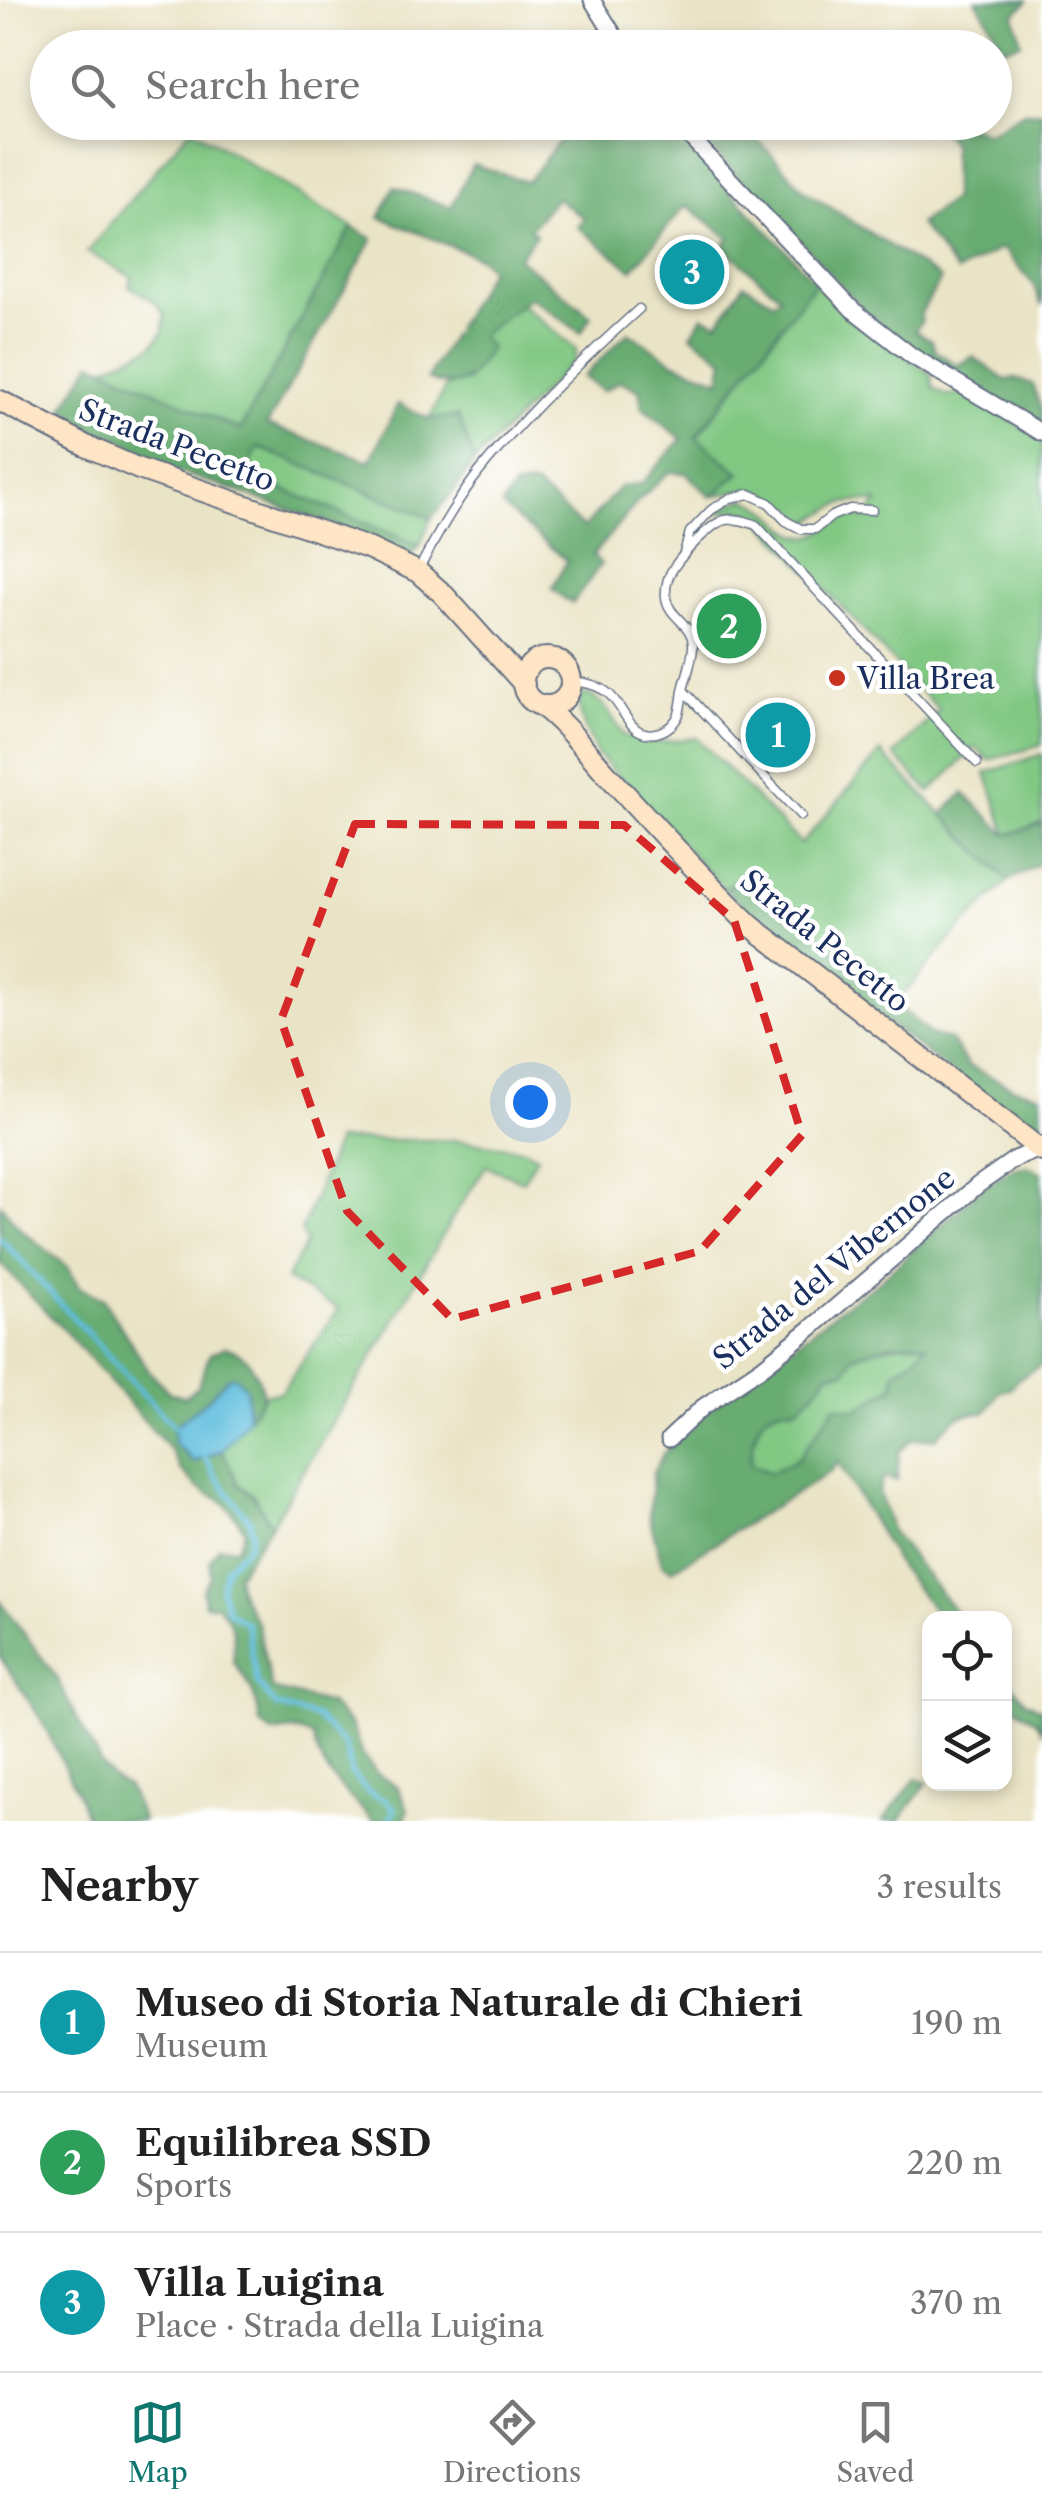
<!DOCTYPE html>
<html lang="en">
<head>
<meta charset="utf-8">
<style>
  :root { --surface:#fff; --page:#f6f6f6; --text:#222; --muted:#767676; --line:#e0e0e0; --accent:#0f766e }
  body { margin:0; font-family:"Libre Caslon Text",serif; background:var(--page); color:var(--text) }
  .controls { position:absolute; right:30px; bottom:30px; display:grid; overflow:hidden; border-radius:20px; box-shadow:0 5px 15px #0003 }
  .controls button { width:90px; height:90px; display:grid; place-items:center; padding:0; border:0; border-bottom:2px solid var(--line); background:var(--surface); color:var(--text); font:50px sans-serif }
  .you { position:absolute; left:530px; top:1102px; width:35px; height:35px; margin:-25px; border:8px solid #fff; border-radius:50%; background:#1a73e8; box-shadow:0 0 0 15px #1a73e833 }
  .badge { display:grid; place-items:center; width:65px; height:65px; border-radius:50%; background:var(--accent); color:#fff; font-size:32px; font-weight:700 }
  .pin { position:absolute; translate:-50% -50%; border:5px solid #fff; box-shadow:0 2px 10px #0006 }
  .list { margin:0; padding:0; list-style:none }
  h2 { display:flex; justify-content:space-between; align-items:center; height:130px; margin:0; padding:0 40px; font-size:42px }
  h2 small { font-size:32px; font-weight:400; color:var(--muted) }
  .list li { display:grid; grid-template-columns:65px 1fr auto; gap:30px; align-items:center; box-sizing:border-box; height:140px; padding:0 40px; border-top:2px solid var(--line) }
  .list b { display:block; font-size:38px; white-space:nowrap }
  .list p { margin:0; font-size:32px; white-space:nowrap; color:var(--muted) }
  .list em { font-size:32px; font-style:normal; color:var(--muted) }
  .icon { flex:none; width:55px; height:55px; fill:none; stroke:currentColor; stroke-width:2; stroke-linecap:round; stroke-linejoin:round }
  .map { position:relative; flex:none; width:1042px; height:1821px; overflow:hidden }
  .search { position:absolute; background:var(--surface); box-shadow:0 5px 15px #0003; left:30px; right:30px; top:30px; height:110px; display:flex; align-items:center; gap:25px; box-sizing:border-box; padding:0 35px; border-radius:55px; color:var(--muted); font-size:38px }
  .sheet { height:550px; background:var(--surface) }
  nav { display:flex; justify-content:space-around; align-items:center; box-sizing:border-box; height:140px; border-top:2px solid var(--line); background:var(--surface); font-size:28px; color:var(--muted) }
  nav a { display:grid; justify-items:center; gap:5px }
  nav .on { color:var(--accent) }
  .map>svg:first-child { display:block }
</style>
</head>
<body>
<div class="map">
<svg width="1042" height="1821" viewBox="0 0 1042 1821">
  <rect width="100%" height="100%" fill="#fff"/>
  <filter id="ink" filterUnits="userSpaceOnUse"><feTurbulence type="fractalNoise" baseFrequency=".01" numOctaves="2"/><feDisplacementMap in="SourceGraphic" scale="20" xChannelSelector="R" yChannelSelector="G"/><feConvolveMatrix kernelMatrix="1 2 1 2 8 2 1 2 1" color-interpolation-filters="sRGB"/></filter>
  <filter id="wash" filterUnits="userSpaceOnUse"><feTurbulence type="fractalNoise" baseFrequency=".0048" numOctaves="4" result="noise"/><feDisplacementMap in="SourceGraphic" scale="40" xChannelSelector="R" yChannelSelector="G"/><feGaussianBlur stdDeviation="2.25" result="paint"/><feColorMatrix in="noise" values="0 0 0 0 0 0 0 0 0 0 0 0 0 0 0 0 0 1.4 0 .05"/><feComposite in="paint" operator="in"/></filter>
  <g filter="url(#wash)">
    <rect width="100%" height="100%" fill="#eae4c6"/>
    <path fill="#81c883" stroke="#4e7c70" stroke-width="2.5" d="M 191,128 L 352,227 L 240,430 L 104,368 L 151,347 L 163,332 L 165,315 L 154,301 L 129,286 L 132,277 L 87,252 Z
      M 816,282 L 854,320 L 931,374 L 933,388 L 947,396 L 963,392 L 1042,439 L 1042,745 L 989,760 L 976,747 L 930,792 L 894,755 L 939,710 L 753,513 L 734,510 L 718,513 L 727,505 L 745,499 C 753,502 762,505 768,511 C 781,522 798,544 817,534 C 828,529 841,518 853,512 L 865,519 L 878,502 C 844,500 838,503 810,522 C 789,516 791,507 776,498 C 755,484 733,491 711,497 L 739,473 L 696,438 Z
      M 521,304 L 576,349 L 575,360 L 475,461 L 458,417 L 429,419 L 446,386 L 468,380 L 480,336 Z
      M 257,446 L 431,518 L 420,546 L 245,475 Z
      M 581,694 L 588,694 L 603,704 L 624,735 L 647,743 L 697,738 L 801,844 L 881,752 L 1008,881 L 957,932 L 895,1004 L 748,873 L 724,889 L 597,754 C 589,736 575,714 581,694 Z
      M 1042,754 L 1042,823 L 1007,835 L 986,773 Z
      M 337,1140 L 455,1140 L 523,1149 L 537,1156 L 523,1181 L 486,1166 L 453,1217 L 389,1329 L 271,1525 L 253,1495 L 239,1485 L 222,1450 L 264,1395 L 281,1392 L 339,1309 L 286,1279 L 306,1243 L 301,1231 Z
      M 913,1343 L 927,1343 L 918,1356 L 895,1372 L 894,1385 L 857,1410 L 835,1406 L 798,1459 L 770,1473 L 750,1464 C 752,1446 755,1416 776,1409 C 784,1407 792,1410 799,1405 C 812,1397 820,1380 831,1371 C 854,1352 884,1345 913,1343 Z"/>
    <path fill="#68ac71" stroke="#426e68" stroke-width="2.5" fill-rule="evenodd" d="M 976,0 L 1027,0 L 1027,2 L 1014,14 L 1021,43 L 1004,48 Z
      M 1042,111 L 1042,306 L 1033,284 L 1002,248 L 957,272 L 919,224 L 953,199 L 952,144 L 939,127 C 955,116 972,128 988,133 L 1024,112 Z
      M 573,123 L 666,123 L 816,282 L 696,437 L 740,473 L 711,497 L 686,473 L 669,472 L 641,498 L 593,555 L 601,564 L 572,604 L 552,589 L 567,561 L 502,506 L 514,487 L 535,485 L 584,528 L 621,486 L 641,484 L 682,439 L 642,407 L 639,389 L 620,381 L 603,391 L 583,377 L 628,332 L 675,363 L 720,380 L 724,359 L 691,335 L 703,316 L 718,323 L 744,284 L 774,302 L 780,296 L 723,247 L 729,238 L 686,205 L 632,270 L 578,227 L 584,218 L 556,198 L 530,229 L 536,234 L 518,258 L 591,316 L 581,333 L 530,297 L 480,336 L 490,349 C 469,378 464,393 427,379 L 490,269 L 480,258 L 380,217 L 394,187 L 451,207 L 473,164 L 527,182 Z
      M 687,123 L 743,123 L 805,191 L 941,279 L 920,314 L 922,320 L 915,331 L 932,341 L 935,351 L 958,365 L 973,357 L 1005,380 L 1014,378 L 1032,384 L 1042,411 L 1042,424 L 952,374 L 905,343 L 864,311 L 815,257 Z
      M 352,227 L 373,239 L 267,425 L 370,461 L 398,404 L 429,419 L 458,416 L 475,461 L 455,490 L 431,518 L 258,447 L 246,474 L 420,546 L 410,557 L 327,523 L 231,489 L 175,471 L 108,433 L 104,438 L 63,409 L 92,362 L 240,430 Z
      M 964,793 L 1007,835 L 1042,823 L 1042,862 L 1008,881 L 942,814 Z
      M 747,872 L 932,1036 L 951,1040 L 968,1066 L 1014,1088 L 1041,1095 L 1042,1143 L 791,948 L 724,889 Z
      M 1028,1166 L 1042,1173 L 1042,1365 L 1018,1379 L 1011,1388 L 999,1392 L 985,1413 C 959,1413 953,1418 936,1438 L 913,1439 L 899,1452 L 897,1480 L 883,1478 L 879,1492 L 892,1532 L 960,1618 L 940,1618 L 900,1568 L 838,1462 L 830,1472 L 672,1570 L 662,1564 L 649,1516 L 653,1473 L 664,1453 L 704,1413 L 845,1305 L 877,1283 L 983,1187 L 1011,1169 ZM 913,1343 L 926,1344 L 918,1356 L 895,1372 L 894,1386 L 857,1410 L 835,1406 L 798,1459 L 770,1473 L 750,1464 C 752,1445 755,1415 778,1409 C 783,1408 789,1410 794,1408 C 807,1403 822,1384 828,1373 L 846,1371 L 854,1356 L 889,1345 Z
      M 0,1204 L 20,1229 L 68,1267 L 79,1287 L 103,1299 L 149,1371 L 170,1393 L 185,1397 L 198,1386 L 210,1354 L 225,1347 C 252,1355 255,1371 264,1395 L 248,1419 L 246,1388 L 229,1377 L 206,1401 L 175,1427 L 194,1462 L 222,1450 L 239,1485 L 253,1495 L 271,1525 L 237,1575 L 240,1592 L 257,1623 L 272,1689 L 330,1704 L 351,1725 L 361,1752 L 377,1774 L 398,1787 L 408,1809 L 405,1821 L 373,1821 C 350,1795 319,1773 313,1737 L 293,1730 L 272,1733 L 260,1723 C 258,1697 248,1682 233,1661 C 236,1635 235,1625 217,1605 L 205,1605 L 202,1590 L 211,1576 L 209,1561 L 219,1547 L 237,1548 L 245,1530 L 225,1503 L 197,1487 L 180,1469 L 171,1451 L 75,1342 L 0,1263 Z
      M 0,1601 L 54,1674 L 101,1764 L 111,1777 L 128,1787 L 143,1821 L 87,1821 L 79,1797 L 42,1721 L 0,1657 Z
      M 1005,1675 L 1025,1701 L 1042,1709 L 1042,1731 L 1037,1722 L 1005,1701 Z
      M 916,1778 L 927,1783 L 899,1821 L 883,1821 Z"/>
    <path fill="#60bede" stroke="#3e769e" stroke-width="2.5" d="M 229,1377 L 236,1377 L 246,1388 L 248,1419 L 222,1450 L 194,1462 L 174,1443 L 174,1427 L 206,1401 Z"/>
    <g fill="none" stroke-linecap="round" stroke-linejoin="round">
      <path stroke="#60bede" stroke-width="5" d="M 0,1238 L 174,1427
        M 205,1457 L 216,1477 L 250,1521 L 252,1533 L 248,1546 L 226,1568 L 221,1589 L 228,1611 L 247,1624 L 257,1683 L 276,1706 L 316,1717 L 345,1746 L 351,1773 L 369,1793 L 386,1800 L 395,1810 L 389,1821"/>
    </g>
  </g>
  <g filter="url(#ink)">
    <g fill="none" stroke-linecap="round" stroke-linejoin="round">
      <g stroke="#636e82" stroke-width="11">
        <path id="service" d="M 684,553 L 690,532 L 711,510 L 729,499 L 749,494 L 769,503 L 786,521 L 801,529 L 815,529 L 832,516 L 850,509 L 872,510
          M 418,571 C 438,533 460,494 488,461 C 534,406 586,357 639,309
          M 571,681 C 584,682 599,685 609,694 C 619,703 624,717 633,726 C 647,741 672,732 679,714 C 681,707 682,698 683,690
          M 801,816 L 683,690 C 686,677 694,656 693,644 C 693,624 668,617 666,597 C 665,587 668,576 674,567 C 683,554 711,523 725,520 C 737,518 746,521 756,525 L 977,763"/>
      </g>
      <g stroke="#636e82" stroke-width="19">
        <path id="minor" d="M 592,0 L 622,48
          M 676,122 L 852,309 L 912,356 L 1042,433
          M 669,1439 L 703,1407 L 761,1368 L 810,1329 L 978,1185 L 1015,1159 L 1040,1149"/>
      </g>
      <g stroke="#636e82" stroke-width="24">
        <path id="secondary" d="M 0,401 L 86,446 L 139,469 L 368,548 L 418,572 L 443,594 L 524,684
          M523 682a24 24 0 1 1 48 0a24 24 0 1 1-48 0Z
          M 542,706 C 567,725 585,750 606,773 C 653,824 700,876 750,925 L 1042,1151"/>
      </g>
      <use href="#service" stroke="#fff" stroke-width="8"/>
      <use href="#minor" stroke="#fff" stroke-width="15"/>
      <use href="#secondary" stroke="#fee5c5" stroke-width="20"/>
    </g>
  </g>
  <path fill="none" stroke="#d62828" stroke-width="8" stroke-dasharray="20 12" stroke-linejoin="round" d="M 355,824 L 624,825 L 734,920 L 802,1135 L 700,1251 L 452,1319 L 347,1211 L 281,1020 Z"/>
  <circle fill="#c8321e" stroke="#fff" stroke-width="4" cx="837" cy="678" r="10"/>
  <g text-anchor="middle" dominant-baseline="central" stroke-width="9" stroke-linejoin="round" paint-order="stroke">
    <g font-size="30" fill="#1b2f5e" stroke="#fff">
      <text transform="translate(177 445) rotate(21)">Strada Pecetto</text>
      <text transform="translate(825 941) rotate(39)">Strada Pecetto</text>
      <text transform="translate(834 1268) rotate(-39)">Strada del Vibernone</text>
    </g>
    <g font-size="30" fill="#1b2f5e" stroke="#fff" text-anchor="start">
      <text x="857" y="678">Villa Brea</text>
    </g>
  </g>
</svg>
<div class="controls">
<button><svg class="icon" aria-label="locate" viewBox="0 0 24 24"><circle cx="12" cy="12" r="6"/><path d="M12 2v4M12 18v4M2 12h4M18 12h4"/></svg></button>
<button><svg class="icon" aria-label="layers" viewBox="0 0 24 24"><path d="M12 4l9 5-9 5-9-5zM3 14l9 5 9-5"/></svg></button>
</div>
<div class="you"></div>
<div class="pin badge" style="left:778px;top:735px;background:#0f9aa8">1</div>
<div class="pin badge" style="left:729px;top:626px;background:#2e9e5b">2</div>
<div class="pin badge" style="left:692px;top:272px;background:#0f9aa8">3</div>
<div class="search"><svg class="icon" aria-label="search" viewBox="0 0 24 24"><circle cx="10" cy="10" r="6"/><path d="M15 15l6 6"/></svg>Search here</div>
</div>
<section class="sheet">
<h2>Nearby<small>3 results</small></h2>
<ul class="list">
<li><span class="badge" style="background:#0f9aa8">1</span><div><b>Museo di Storia Naturale di Chieri</b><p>Museum</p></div><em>190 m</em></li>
<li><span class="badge" style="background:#2e9e5b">2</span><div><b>Equilibrea SSD</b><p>Sports</p></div><em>220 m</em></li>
<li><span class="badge" style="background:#0f9aa8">3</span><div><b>Villa Luigina</b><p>Place · Strada della Luigina</p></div><em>370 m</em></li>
</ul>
</section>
<nav>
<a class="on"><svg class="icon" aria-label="map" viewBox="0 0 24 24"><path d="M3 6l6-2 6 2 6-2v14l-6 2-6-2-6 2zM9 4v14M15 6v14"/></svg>Map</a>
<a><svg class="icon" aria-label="directions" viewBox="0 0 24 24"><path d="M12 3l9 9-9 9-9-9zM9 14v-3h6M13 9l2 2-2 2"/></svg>Directions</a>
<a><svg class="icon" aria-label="saved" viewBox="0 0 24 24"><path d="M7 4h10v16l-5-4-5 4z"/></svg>Saved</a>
</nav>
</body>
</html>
